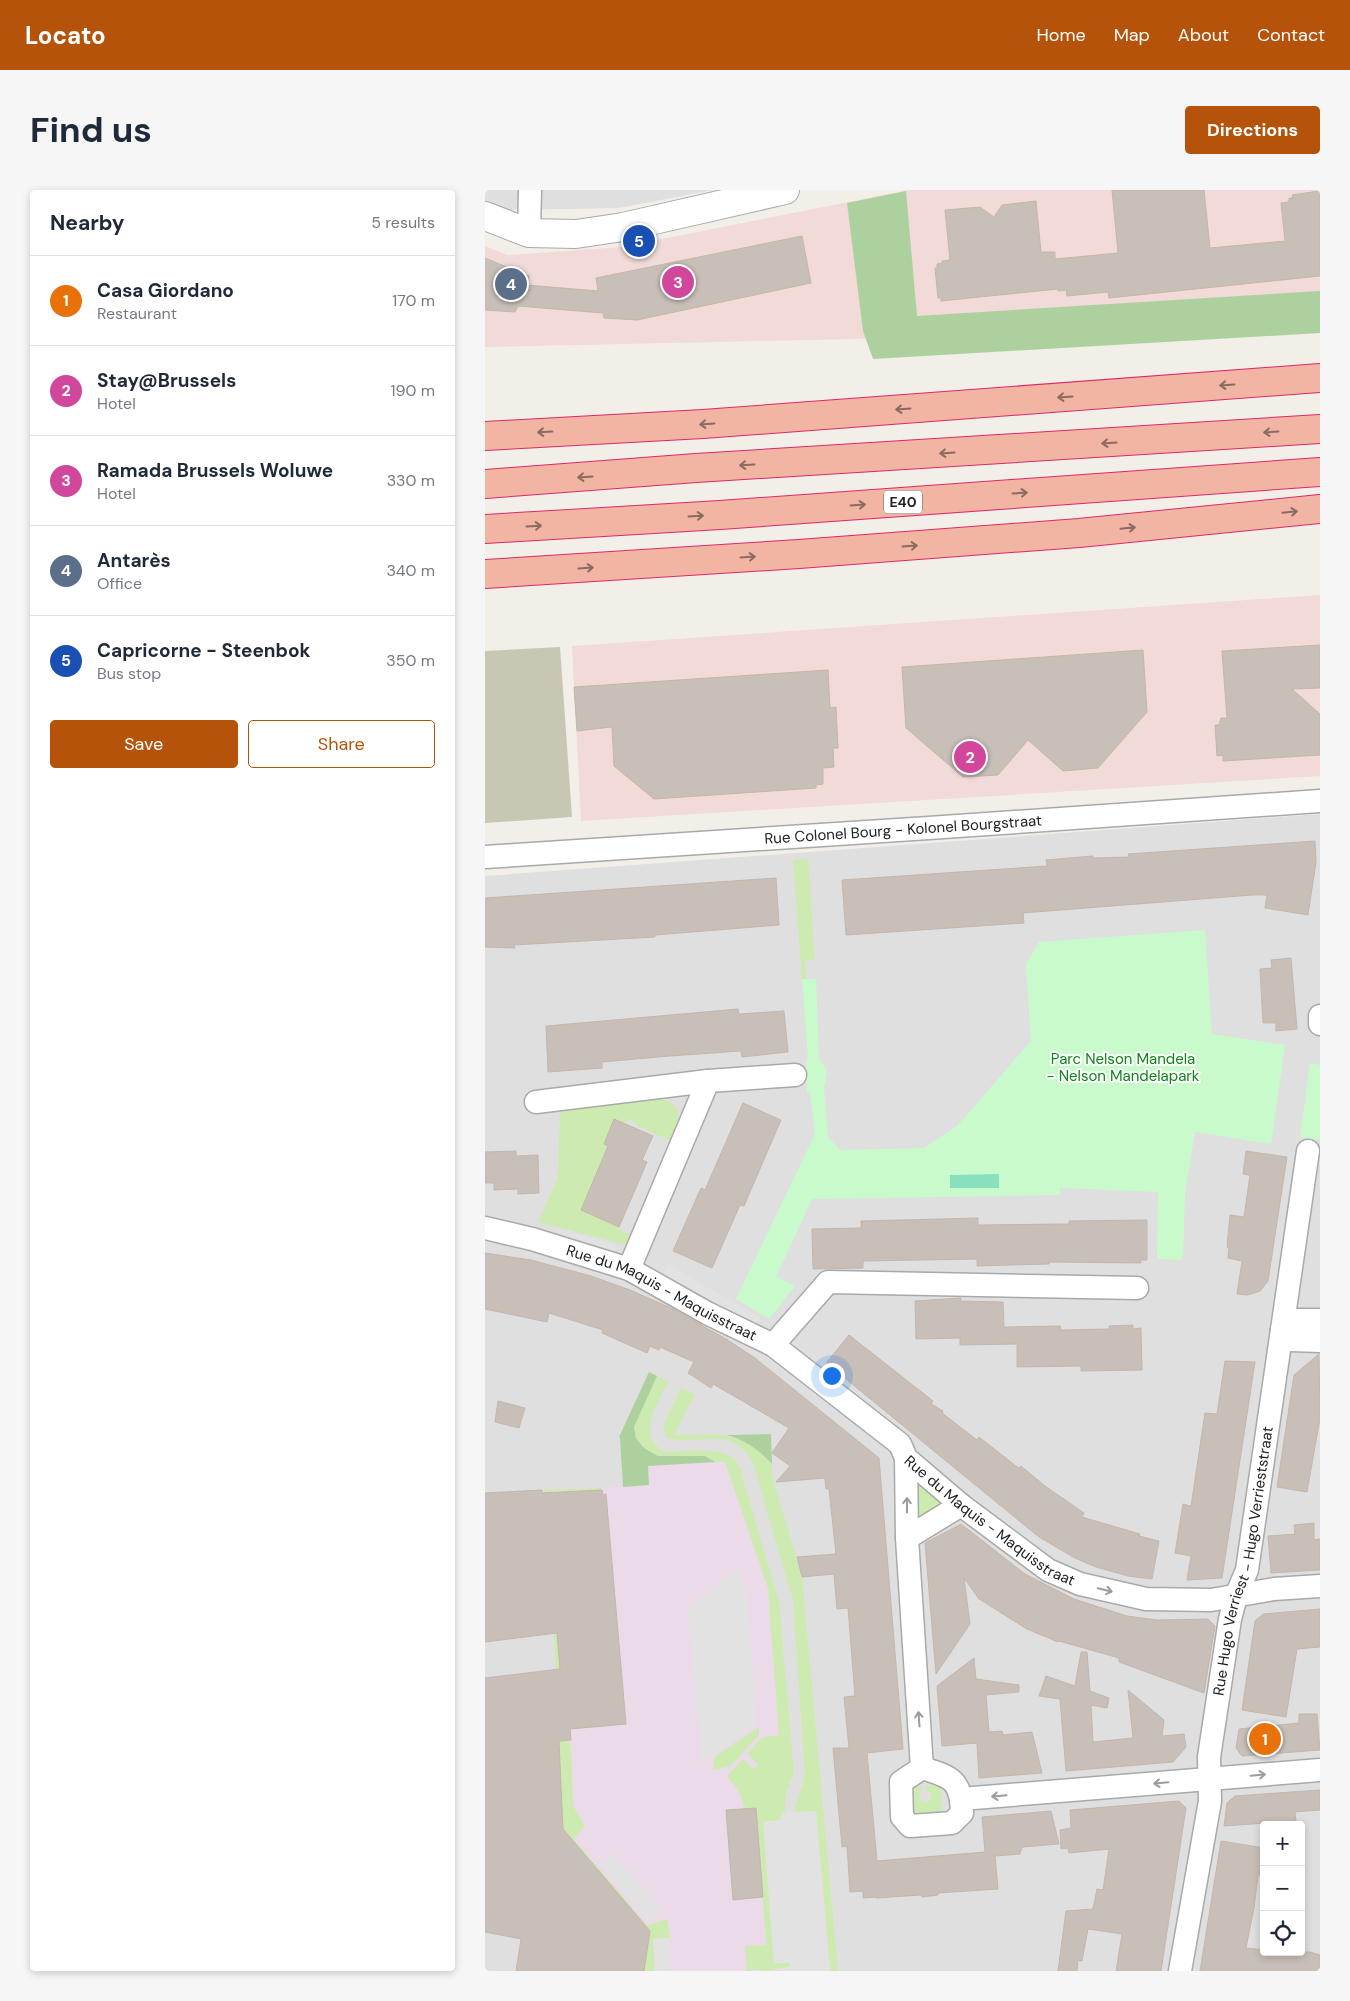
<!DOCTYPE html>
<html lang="en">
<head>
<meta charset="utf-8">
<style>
  :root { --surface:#fff; --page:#f6f6f7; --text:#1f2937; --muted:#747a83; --line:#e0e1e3; --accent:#b45309 }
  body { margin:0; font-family:"DM Sans",sans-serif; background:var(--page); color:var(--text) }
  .controls { position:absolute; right:15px; bottom:15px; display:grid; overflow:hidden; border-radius:5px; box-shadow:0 2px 8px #0003 }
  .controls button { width:45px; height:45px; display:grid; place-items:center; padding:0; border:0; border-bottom:1px solid var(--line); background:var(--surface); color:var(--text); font:25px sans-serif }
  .you { position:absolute; left:346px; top:1185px; width:18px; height:18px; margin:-12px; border:4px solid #fff; border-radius:50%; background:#1a73e8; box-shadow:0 0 0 8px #1a73e833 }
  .badge { display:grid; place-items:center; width:32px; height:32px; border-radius:50%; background:var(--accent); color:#fff; font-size:16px; font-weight:700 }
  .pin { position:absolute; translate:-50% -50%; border:2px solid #fff; box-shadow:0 1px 5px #0006 }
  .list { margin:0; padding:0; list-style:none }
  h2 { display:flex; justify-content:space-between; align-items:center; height:65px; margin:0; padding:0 20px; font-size:21px }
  h2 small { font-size:16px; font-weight:400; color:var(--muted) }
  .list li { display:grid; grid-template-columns:32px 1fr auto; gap:15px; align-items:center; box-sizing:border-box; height:90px; padding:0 20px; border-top:1px solid var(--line) }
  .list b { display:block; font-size:19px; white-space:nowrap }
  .list p { margin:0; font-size:16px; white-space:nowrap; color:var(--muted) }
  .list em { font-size:16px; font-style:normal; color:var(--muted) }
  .actions { display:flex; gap:10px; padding:15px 20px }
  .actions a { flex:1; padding:11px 0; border:1px solid var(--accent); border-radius:5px; text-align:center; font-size:18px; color:var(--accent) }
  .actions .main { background:var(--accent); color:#fff }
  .icon { flex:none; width:28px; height:28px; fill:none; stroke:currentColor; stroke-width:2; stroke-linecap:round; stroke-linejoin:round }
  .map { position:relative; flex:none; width:835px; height:1781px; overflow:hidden; border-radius:5px }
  header { display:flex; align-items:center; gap:30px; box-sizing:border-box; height:70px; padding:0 25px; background:var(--accent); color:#fff }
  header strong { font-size:24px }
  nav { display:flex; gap:28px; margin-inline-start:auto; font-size:18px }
  .intro { display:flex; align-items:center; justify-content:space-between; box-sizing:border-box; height:120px; padding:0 30px }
  h1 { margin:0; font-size:35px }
  .button { padding:12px 22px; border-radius:5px; background:var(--accent); color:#fff; font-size:18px; font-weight:700 }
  main { display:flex; gap:30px; padding:0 30px }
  aside { flex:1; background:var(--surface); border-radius:5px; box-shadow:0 2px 8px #0003 }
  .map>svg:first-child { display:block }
</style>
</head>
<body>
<header>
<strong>Locato</strong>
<nav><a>Home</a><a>Map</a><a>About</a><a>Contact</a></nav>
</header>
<div class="intro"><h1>Find us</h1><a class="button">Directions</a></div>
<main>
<aside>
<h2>Nearby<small>5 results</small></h2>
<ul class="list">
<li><span class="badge" style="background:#e8710a">1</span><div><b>Casa Giordano</b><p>Restaurant</p></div><em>170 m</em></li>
<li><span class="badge" style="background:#d1479c">2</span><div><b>Stay@Brussels</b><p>Hotel</p></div><em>190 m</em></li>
<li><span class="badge" style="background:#d1479c">3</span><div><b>Ramada Brussels Woluwe</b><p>Hotel</p></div><em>330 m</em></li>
<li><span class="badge" style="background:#5c6f8a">4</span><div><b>Antarès</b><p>Office</p></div><em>340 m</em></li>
<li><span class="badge" style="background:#1a4fb4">5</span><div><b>Capricorne - Steenbok</b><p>Bus stop</p></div><em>350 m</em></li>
</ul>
<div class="actions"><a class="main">Save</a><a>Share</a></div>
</aside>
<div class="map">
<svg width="835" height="1781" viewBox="0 0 835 1781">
  <rect width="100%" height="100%" fill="#f2efe9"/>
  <path fill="#e0dfdf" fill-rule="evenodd" d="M 0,0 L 228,0 L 134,18 L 21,20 L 0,12 Z
    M 835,624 L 835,1781 L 0,1781 L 0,686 ZM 779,1635 L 816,1635 L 816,1762 L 779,1762 Z"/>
  <path fill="#f2dad9" d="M 424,0 L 835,0 L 835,117 L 369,149 L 0,157 L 0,56 L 23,65 L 137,57 Z
    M 835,405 L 835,586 L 96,631 L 87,456 Z"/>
  <path fill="#ebdbe8" d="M 240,1272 L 283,1398 L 299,1617 L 272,1618 L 281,1755 L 260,1756 L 262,1781 L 159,1781 L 165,1741 L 78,1639 L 67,1406 L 57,1300 L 164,1295 L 162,1276 Z"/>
  <path fill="#c7c7b4" d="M 75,457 L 87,627 L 0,633 L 0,461 Z"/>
  <path fill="#cdebb0" d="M 323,669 L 330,770 L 320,771 L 327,868 L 323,868 L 308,670 Z
    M 172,908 C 200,913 195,931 186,951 L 153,936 L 145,928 L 139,934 L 129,929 L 119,954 L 123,956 L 96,1020 L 134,1037 L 133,1039 L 146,1045 L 141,1055 L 53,1032 L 73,987 L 75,917 Z
    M 172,1186 L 183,1191 C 173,1214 149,1247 181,1262 C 199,1262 236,1256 249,1269 C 252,1271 253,1276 255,1279 L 294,1412 L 309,1583 L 301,1602 L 300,1623 L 295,1630 L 278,1632 L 289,1773 L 307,1772 L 303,1777 L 281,1781 L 266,1779 L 266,1781 L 262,1781 L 260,1756 L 281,1755 L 271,1618 L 259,1619 C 258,1605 250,1596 242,1586 L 258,1569 L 269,1579 L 273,1575 L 262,1564 L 277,1547 L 294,1545 L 283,1398 L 240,1272 L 230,1272 L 220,1266 L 173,1266 L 159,1258 L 151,1248 L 149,1237 Z
    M 196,1198 L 210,1204 L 189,1245 C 231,1245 255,1239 287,1274 L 287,1285 L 317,1387 L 353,1781 L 345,1781 L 331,1621 L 310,1622 L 310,1617 L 320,1585 L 308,1411 L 268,1273 C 252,1243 229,1249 200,1250 C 193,1250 187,1250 181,1247 L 178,1235 Z
    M 438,1289 L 458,1312 L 454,1317 L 434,1327 L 426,1320 L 424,1298 Z
    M 118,1298 L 117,1300 L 88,1301 L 83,1550 L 86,1556 L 88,1616 L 100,1636 L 89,1649 L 162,1735 L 182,1729 L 185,1748 L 168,1749 L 170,1781 L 159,1781 L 165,1741 L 78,1639 L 67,1406 L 57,1300 Z
    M 274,1537 L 274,1545 L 246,1576 L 228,1580 L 229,1569 L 232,1565 Z
    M 441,1595 L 453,1595 L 456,1598 L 457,1624 L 429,1629 L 426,1598 L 437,1596 L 434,1608 L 438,1612 C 443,1613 446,1610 447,1605 L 441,1599 Z"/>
  <path fill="#add19e" d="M 421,1 L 432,126 L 835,101 L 835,143 L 388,169 L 378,141 L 362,13 Z
    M 164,1182 L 172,1186 L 149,1237 L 151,1248 L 159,1258 L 173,1266 L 220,1266 L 230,1272 L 163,1276 L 164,1295 L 138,1297 L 135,1247 L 134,1247 Z
    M 286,1244 L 287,1274 C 274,1260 259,1249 241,1245 Z"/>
  <path fill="#c8facc" d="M 720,740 L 727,844 L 800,855 L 786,954 L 710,942 L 700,1003 L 698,1070 L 672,1069 L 673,1002 L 575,998 L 575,1005 L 327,1009 L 291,1087 L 310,1096 L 284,1129 L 251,1109 L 330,944 L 325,902 L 322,902 L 321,873 L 323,868 L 317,789 L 331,789 L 334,868 L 342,881 L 339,898 L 343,947 L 355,960 L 439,958 L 472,936 L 546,851 L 541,774 L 554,752 Z
    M 825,873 L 835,875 L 835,950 L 815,947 Z"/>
  <path fill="#88e0be" d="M 514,984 L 514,998 L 465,998 L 465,985 Z"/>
  <path fill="#e2e2e2" d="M 73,1038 L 131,1055 L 127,1068 L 69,1052 Z
    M 183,1075 L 275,1127 L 268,1140 L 176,1088 Z
    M 254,1380 L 263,1407 L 271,1536 L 217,1573 L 203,1418 Z
    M 331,1621 L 345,1781 L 266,1781 L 266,1779 L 281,1781 L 303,1777 L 306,1773 L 289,1773 L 278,1632 L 295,1630 L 297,1623 Z
    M 129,1664 L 176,1719 L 163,1730 L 116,1675 Z
    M 185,1748 L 185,1781 L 170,1781 L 168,1749 Z"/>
  <path fill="#c7bfb8" stroke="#c4b6ab" d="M 627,0 L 719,0 L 725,58 L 800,51 L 796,13 L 804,12 L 804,8 L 808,8 L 807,5 L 834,1 L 835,3 L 835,86 L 624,108 L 623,102 L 582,106 L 581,100 L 573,101 L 573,99 L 456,111 L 456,108 L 453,108 L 450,78 L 452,78 L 452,74 L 457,73 L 457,71 L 465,70 L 460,20 L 495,17 L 509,27 L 517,15 L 551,11 L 556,62 L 570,62 L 570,69 L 633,63 Z
    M 317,46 L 326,93 L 152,130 L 119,128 L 118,123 L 33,116 L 30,122 L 0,120 L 0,68 L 44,86 L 41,95 L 113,101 L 111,88 Z
    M 835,455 L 835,498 L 807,499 L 835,524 L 835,565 L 738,571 L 738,565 L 732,566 L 730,535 L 734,535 L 736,528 L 742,528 L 737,461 Z
    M 658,460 L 662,522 L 613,578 L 578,581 L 543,550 L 513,585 L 478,587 L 421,538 L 417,477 Z
    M 343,480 L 345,518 L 351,517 L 353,558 L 348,558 L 349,577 L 338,578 L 338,594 L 331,595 L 331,598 L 169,609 L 129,576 L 127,537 L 92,541 L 89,497 Z
    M 830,651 L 831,672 L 823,725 L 780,718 L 782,705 L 767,705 L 538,723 L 539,733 L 361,745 L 357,690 L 562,676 L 561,670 L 608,666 L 608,668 L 644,667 L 643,664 Z
    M 291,688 L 294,735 L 170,745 L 170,747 L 29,755 L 30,758 L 0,757 L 0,708 Z
    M 806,768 L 812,839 L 791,841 L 791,833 L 778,833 L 775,779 L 787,778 L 786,770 Z
    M 253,819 L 254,824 L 299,821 L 303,862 L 257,867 L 256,861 L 185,866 L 117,872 L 117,878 L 63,882 L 61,836 Z
    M 258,913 L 296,930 L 259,1016 L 255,1015 L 227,1078 L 188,1061 L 216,998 L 220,1000 Z
    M 129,929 L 168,946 L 157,970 L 162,972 L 134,1037 L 96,1020 L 123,956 L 119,954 Z
    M 31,961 L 31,966 L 53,965 L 54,1003 L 33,1004 L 33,999 L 9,1000 L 9,993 L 0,993 L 0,962 Z
    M 761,961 L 802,967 L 783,1091 L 775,1101 L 763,1105 L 752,1104 L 757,1071 L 743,1068 L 744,1058 L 742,1057 L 745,1025 L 759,1027 L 765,985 L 758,984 Z
    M 493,1028 L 493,1035 L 584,1034 L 584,1031 L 662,1030 L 662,1070 L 656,1070 L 656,1073 L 564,1072 L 564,1074 L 492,1076 L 492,1069 L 378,1071 L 378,1078 L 328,1079 L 327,1039 L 376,1038 L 376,1031 Z
    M 0,1063 L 46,1070 L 106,1086 L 145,1100 L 186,1118 L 241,1149 L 270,1168 L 394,1268 L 418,1559 L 382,1563 L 392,1671 L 500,1662 L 497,1627 L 566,1621 L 574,1654 L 537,1657 L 535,1664 L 510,1666 L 513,1699 L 453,1703 L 453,1705 L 437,1707 L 436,1705 L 391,1708 L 391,1707 L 378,1708 L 378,1701 L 365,1702 L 362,1656 L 357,1657 L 348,1558 L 364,1558 L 359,1507 L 370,1506 L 363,1418 L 352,1419 L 349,1384 L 317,1387 L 312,1367 L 351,1364 L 344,1299 L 341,1299 L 340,1288 L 291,1292 L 305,1276 L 287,1263 L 304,1238 L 228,1194 L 226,1198 L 203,1183 L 209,1172 L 175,1157 L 174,1160 L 165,1156 L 162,1163 L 117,1143 L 118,1140 L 64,1123 L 62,1132 L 0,1119 Z
    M 476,1108 L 476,1111 L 518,1112 L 519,1137 L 575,1136 L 576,1140 L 624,1139 L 624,1136 L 648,1135 L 648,1139 L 656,1138 L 657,1180 L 596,1181 L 596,1176 L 532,1177 L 532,1154 L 475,1155 L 475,1148 L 431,1149 L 430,1111 Z
    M 364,1145 L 448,1211 L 446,1214 L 458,1221 L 457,1223 L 492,1250 L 494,1247 L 531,1276 L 534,1278 L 536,1276 L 560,1296 L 599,1323 L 597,1327 L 655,1344 L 654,1346 L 674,1351 L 667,1389 L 643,1386 L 611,1377 L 590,1368 L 554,1347 L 345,1176 L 342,1172 Z
    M 834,1164 L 835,1228 L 822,1302 L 792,1297 L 809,1185 Z
    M 740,1171 L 770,1172 L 737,1388 L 702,1390 L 706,1366 L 690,1363 L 698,1314 L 706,1316 L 720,1223 L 732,1224 Z
    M 13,1211 L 40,1218 L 34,1238 L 10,1232 Z
    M 57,1300 L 57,1303 L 117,1300 L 118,1305 L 121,1304 L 141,1534 L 85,1539 L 86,1550 L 74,1551 L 78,1639 L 165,1741 L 159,1781 L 31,1781 L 36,1749 L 0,1742 L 0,1488 L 75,1479 L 72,1443 L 0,1452 L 0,1303 Z
    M 829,1333 L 829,1350 L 835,1349 L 835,1380 L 786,1383 L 783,1346 L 810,1344 L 809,1335 Z
    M 476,1334 L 540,1384 L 589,1409 L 642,1426 L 672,1430 L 723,1429 L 730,1436 L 719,1503 L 634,1472 L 634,1468 L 574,1451 L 573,1452 L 542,1439 L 494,1409 L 479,1388 L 485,1434 L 451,1484 L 440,1353 Z
    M 835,1419 L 835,1457 L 812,1459 L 801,1527 L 757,1520 L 770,1431 L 778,1424 Z
    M 596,1462 L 602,1462 L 605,1501 L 624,1508 L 622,1518 L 606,1515 L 608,1552 L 648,1548 L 643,1500 L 679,1530 L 677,1546 L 699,1544 L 701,1557 L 688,1572 L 581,1581 L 575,1509 L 554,1506 L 561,1486 L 590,1496 Z
    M 489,1468 L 491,1489 L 534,1495 L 534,1502 L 501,1505 L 504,1542 L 517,1541 L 518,1545 L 547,1542 L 557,1583 L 494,1588 L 492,1553 L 457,1556 L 452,1496 Z
    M 814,1524 L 832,1524 L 835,1560 L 757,1566 L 751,1558 L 754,1539 L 814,1533 Z
    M 835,1600 L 835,1620 L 810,1622 L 811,1631 L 739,1636 L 742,1613 L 750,1606 Z
    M 694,1611 L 701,1618 L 676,1781 L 631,1781 L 637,1744 L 603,1739 L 597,1771 L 593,1770 L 592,1781 L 573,1781 L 581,1721 L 608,1719 L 612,1699 L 618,1700 L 624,1659 L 584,1663 L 583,1658 L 576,1659 L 575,1640 L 586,1638 L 585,1620 Z
    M 271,1618 L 278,1707 L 248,1710 L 241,1620 Z
    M 736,1651 L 779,1658 L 779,1686 L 773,1685 L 769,1718 L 761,1758 L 779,1760 L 779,1762 L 825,1762 L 835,1765 L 835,1781 L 715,1781 Z"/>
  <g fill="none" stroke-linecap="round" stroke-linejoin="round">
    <g stroke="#a9a9a9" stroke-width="25">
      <g id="minor">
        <path d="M 44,43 L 45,0"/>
        <path id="s1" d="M 0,667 C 278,649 557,631 835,611"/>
        <path d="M 835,826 L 835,834"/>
        <path d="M 51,912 L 223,891"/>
        <path id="s2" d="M 0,1038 L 47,1049 L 144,1079 L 222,1123 L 288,1155 L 415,1254 L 421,1268 L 476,1315 L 563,1380 L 595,1394 L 661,1409 L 726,1410 L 789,1399 L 835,1396"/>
        <path d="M 144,1079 L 223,891 L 310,885"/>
        <path d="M 797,1140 L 807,1130 L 835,1130"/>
        <path d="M 797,1140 L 806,1150 L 835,1151"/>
        <path d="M 288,1155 L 343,1092 L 652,1098"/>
        <path d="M 421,1268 L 422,1348 L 437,1578"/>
        <path d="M 422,1348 L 476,1315"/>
        <path d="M 437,1578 C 467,1587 476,1590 477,1623 L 467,1633 L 425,1636 L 417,1627 L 416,1592 Z"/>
        <path d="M 476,1609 L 835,1580"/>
        <path id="s3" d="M 695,1781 L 725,1611 L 724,1567 L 745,1429 L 751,1406 L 762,1380 L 823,961"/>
      </g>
    </g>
    <g stroke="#a9a9a9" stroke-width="30">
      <path id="tertiary" d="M 0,26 L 44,43 L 91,44 L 138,37 L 300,0"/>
    </g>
    <g stroke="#dc2a67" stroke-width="30">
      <path id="trunk" d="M 0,246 L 218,234 L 835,188
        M 0,294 L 211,278 L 835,239
        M 0,339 L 235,325 L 835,282
        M 0,384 L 314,364 L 594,343 L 835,319"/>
    </g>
    <use href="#minor" stroke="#fff" stroke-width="22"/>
    <use href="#tertiary" stroke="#fff" stroke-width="28"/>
    <use href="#trunk" stroke="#f2b4a3" stroke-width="28"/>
  </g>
  <defs><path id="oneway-shaft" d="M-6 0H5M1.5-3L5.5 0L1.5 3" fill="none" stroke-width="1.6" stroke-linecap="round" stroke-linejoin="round" transform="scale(1.25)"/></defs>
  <g stroke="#8a6b62">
    <use href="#oneway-shaft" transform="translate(742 195) rotate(176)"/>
    <use href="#oneway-shaft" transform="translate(580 207) rotate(176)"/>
    <use href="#oneway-shaft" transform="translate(418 219) rotate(176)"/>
    <use href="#oneway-shaft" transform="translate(222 234) rotate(176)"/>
    <use href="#oneway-shaft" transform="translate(60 242) rotate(177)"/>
    <use href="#oneway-shaft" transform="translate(786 242) rotate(176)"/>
    <use href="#oneway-shaft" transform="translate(624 253) rotate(176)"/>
    <use href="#oneway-shaft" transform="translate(462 263) rotate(176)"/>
    <use href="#oneway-shaft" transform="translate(262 275) rotate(177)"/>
    <use href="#oneway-shaft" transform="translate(100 287) rotate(176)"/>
    <use href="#oneway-shaft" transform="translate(535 303) rotate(-4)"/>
    <use href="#oneway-shaft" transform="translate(373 315) rotate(-4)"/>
    <use href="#oneway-shaft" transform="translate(805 322) rotate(-6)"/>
    <use href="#oneway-shaft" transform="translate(211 326) rotate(-3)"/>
    <use href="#oneway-shaft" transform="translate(49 336) rotate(-3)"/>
    <use href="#oneway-shaft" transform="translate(643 338) rotate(-6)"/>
    <use href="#oneway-shaft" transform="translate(425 356) rotate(-4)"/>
    <use href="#oneway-shaft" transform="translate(263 367) rotate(-4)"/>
    <use href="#oneway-shaft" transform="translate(101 378) rotate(-4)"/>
  </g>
  <g stroke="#9c9c9c">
    <use href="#oneway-shaft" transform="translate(422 1315) rotate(-90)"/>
    <use href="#oneway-shaft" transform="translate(620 1400) rotate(13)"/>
    <use href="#oneway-shaft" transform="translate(434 1529) rotate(-94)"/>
    <use href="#oneway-shaft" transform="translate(773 1585) rotate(-5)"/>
    <use href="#oneway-shaft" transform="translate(676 1593) rotate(175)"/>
    <use href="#oneway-shaft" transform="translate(514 1606) rotate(175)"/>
  </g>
  <g text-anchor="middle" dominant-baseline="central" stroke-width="4" stroke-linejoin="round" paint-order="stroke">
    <rect fill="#fff" stroke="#646464" stroke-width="1" x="399" y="300.5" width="38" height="23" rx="4"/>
    <g font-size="14" font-weight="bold" fill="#222">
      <text x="418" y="312">E40</text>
    </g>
    <g font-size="15" fill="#222" stroke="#fff">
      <text stroke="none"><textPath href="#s1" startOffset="419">Rue Colonel Bourg - Kolonel Bourgstraat</textPath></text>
      <text stroke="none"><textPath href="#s2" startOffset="189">Rue du Maquis - Maquisstraat</textPath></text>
      <text stroke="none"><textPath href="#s2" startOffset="594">Rue du Maquis - Maquisstraat</textPath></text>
      <text stroke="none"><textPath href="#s3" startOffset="416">Rue Hugo Verriest - Hugo Verrieststraat</textPath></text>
    </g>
    <g font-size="15" fill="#0c8416" stroke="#fff">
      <text x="638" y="869">Parc Nelson Mandela<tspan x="638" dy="17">- Nelson Mandelapark</tspan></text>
    </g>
  </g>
</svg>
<div class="controls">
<button>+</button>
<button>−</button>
<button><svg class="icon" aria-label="locate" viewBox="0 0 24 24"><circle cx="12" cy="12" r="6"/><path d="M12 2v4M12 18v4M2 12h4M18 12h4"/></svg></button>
</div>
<div class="you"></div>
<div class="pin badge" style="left:780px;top:1549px;background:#e8710a">1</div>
<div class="pin badge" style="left:485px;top:567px;background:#d1479c">2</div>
<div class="pin badge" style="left:193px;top:92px;background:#d1479c">3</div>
<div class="pin badge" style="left:26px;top:94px;background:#5c6f8a">4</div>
<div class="pin badge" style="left:154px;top:51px;background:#1a4fb4">5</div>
</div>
</main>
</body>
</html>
